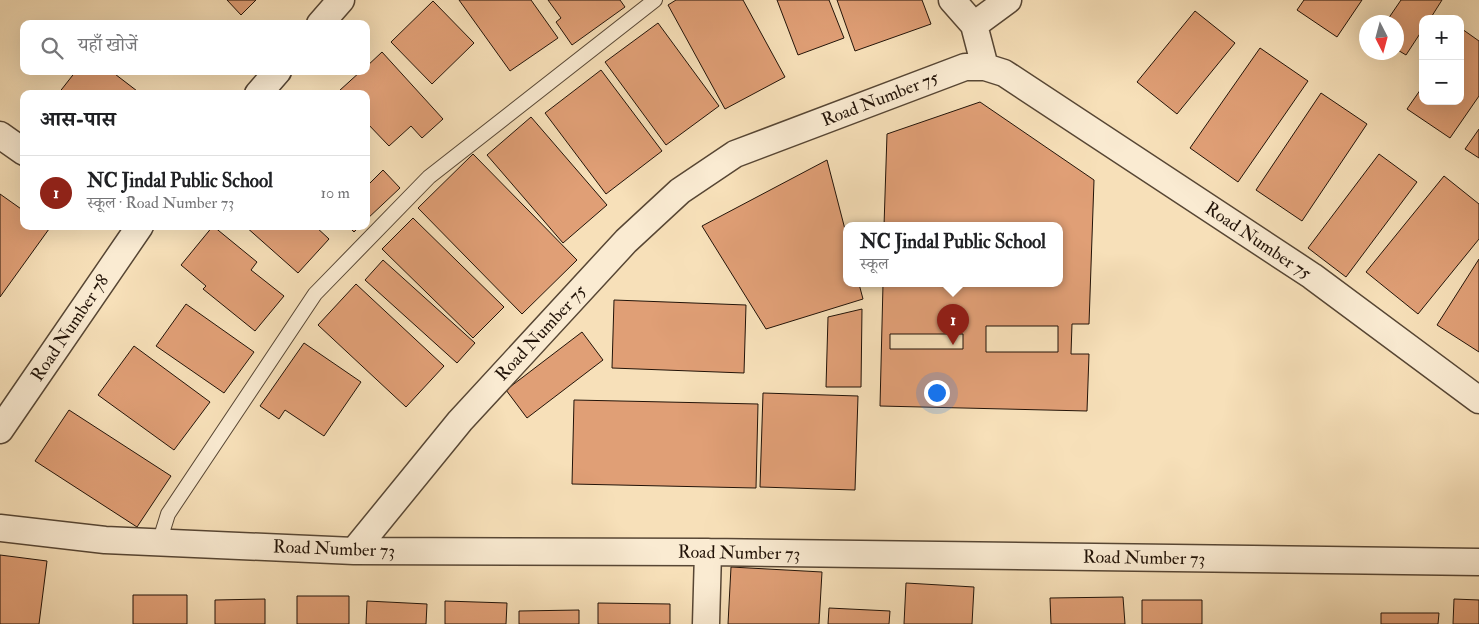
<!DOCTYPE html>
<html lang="hi">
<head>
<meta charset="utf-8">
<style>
  :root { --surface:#fff; --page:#f2f2f2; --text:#202124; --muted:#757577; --line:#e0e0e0; --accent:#8f2418 }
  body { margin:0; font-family:"IM FELL Double Pica","Noto Serif Devanagari",serif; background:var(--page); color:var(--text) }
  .controls { position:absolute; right:15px; top:15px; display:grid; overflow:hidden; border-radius:10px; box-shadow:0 5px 20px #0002 }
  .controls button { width:45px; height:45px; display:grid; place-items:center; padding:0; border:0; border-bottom:1px solid var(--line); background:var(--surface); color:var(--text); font:25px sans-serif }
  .compass { position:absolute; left:1359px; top:15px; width:45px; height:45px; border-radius:50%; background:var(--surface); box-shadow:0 5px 20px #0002; rotate:174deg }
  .you { position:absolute; left:936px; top:392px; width:18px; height:18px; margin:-12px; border:4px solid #fff; border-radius:50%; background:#1a73e8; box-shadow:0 0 0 8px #1a73e833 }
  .badge { display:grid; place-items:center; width:32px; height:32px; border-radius:50%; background:var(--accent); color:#fff; font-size:16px; font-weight:700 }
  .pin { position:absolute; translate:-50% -41px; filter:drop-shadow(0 1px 2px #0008) }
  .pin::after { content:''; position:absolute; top:26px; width:18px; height:15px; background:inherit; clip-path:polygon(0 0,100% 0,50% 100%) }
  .popup { position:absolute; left:843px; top:222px; width:220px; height:65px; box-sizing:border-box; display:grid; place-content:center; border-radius:10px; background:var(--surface); filter:drop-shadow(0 1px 4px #0005); font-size:16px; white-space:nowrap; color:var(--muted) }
  .popup b { font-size:19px; color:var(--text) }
  .popup::after { content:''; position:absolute; left:50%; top:100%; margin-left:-10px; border:10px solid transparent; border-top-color:var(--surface) }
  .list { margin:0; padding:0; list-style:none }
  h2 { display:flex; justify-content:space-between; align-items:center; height:65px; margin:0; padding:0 20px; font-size:21px }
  h2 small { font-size:16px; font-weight:400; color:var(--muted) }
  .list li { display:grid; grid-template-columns:32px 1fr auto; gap:15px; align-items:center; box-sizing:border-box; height:75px; padding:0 20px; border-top:1px solid var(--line) }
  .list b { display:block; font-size:19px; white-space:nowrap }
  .list p { margin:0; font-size:16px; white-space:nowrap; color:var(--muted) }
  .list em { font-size:16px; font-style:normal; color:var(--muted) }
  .icon { flex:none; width:28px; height:28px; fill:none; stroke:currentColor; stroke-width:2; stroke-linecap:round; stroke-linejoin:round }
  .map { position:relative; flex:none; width:1479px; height:624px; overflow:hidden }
  .search { position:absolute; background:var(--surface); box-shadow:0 5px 20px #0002; left:20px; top:20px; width:350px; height:55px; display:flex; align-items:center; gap:12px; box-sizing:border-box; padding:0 18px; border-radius:10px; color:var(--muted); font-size:19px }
  .panel { position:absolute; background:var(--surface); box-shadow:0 5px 20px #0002; left:20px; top:90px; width:350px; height:140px; border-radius:10px }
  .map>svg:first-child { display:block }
</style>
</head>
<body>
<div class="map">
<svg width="1479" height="624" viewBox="0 0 1479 624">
  <rect width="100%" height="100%" fill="#f7e0b9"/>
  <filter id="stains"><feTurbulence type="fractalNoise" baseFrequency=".004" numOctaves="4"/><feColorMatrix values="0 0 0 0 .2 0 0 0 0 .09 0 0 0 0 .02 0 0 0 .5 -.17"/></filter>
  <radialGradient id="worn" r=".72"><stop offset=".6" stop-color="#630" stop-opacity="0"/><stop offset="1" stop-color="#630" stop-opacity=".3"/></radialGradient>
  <path fill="#e09f76" stroke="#221308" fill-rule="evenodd" d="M 227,0 L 256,0 L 241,15 Z
    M 459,0 L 531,0 L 558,38 L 510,71 Z
    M 548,0 L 620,0 L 625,7 L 572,45 L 556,22 L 561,18 Z
    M 676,0 L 743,0 L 785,77 L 725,109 L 668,5 Z
    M 777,0 L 829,0 L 844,38 L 798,55 Z
    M 837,0 L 922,0 L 931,24 L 855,51 Z
    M 1304,0 L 1362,0 L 1337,37 L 1297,10 Z
    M 1401,0 L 1442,0 L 1430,19 L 1423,19 L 1423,29 L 1406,55 L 1396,49 L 1396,22 L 1386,22 Z
    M 433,1 L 474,43 L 432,84 L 391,42 Z
    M 1195,11 L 1235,43 L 1177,114 L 1137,82 Z
    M 658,23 L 719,106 L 666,145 L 605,62 Z
    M 1462,29 L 1479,41 L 1479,96 L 1450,138 L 1407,109 L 1423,86 L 1423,101 L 1460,101 Z
    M 1260,48 L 1308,81 L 1238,182 L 1190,148 Z
    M 382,52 L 443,119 L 422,138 L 411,126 L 389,146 L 366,122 L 366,94 L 341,94 L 339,91 L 361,71 L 366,71 L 366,67 Z
    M 601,70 L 662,151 L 606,194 L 545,113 Z
    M 76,71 L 111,71 L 141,94 L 58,94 Z
    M 1321,93 L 1367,124 L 1302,221 L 1256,190 Z
    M 980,102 L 1094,180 L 1089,324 L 1072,324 L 1071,354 L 1089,354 L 1087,411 L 880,406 L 883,284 L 1059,284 L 1059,226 L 884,226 L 887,134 ZM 986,326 L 1058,326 L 1058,352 L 986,352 ZM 890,334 L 963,334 L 963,349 L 890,349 Z
    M 531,117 L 607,205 L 563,243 L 487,155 Z
    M 1479,129 L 1479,158 L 1465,149 Z
    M 473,154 L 577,260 L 522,314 L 418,208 Z
    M 1379,154 L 1417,182 L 1346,277 L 1308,248 Z
    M 827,160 L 847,237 L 847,284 L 859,284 L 863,299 L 766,329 L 702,226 Z
    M 383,170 L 400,188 L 366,220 L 366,187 Z
    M 1444,176 L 1479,204 L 1479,239 L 1418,314 L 1366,272 Z
    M 0,194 L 24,211 L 24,226 L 45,226 L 49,229 L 0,297 Z
    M 413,218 L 504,307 L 473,338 L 382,249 Z
    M 213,226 L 257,262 L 251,270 L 284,296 L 255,331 L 203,289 L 206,286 L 181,265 Z
    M 245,226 L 315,226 L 329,239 L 298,273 Z
    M 348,226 L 360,226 L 354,232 Z
    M 1479,259 L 1479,352 L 1437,325 Z
    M 383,260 L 475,343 L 457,363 L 365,280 Z
    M 356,284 L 444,366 L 406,407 L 318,325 Z
    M 614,300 L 746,305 L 744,373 L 612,368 Z
    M 186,304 L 254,352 L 224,393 L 156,346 Z
    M 862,309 L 861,387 L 826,387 L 828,317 Z
    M 582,332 L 603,360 L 527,418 L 506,390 Z
    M 304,343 L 361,382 L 324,436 L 285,410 L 279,419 L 260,406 Z
    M 134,346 L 210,402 L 174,450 L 98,395 Z
    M 763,393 L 858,396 L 855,490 L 760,487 Z
    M 574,400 L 758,404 L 756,488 L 572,484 Z
    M 69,410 L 171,476 L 137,527 L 35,461 Z
    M 0,555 L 47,561 L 39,624 L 0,624 Z
    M 731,567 L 822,572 L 819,624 L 728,624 Z
    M 906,583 L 974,587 L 972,624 L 904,624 Z
    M 133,595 L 187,595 L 187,624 L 133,624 Z
    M 297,596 L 349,596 L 349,624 L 297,624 Z
    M 1123,597 L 1125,624 L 1051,624 L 1050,598 Z
    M 265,599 L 265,624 L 215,624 L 215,600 Z
    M 1454,599 L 1479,600 L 1479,624 L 1453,624 Z
    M 1142,600 L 1202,600 L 1202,624 L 1142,624 Z
    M 367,601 L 427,604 L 426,624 L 366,624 Z
    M 445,601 L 507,603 L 506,624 L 445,624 Z
    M 598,603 L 670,604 L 670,624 L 598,624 Z
    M 829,608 L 890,611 L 889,624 L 828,624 Z
    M 579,610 L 579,624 L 519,624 L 519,611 Z
    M 1381,613 L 1439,613 L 1438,624 L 1381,624 Z"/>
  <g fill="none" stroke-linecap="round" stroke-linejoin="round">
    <g stroke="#574634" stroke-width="16">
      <path id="service" d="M 159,543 L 168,514 L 315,294 L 429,177 L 655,0"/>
    </g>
    <g stroke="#574634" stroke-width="29">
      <path id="minor" d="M 952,0 L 974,25 L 985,67
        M 320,24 L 341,0
        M 974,25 L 1008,0
        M 258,94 L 278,71
        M 0,135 L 24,152
        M 0,430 L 140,226
        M 0,528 L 105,540 L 354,551 L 708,552 L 1479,562
        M 354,551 L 460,421 L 626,241 L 680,191 L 735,154 L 965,67 L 985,67 L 1004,73 L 1312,276 L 1479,400
        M 706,624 L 708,552"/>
    </g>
    <use href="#service" stroke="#faebd2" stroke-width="14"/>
    <use href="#minor" stroke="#faebd2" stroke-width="26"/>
  </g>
  <g text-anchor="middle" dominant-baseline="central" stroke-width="4" stroke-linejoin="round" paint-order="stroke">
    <g font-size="18" fill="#221308" stroke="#faebd2">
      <text transform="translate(880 99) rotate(-21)">Road Number 75</text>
      <text transform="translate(1258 241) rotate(34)">Road Number 75</text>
      <text transform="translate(70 328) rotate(-56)">Road Number 78</text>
      <text transform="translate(541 333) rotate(-47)">Road Number 75</text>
      <text transform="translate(334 549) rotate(2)">Road Number 73</text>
      <text transform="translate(739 553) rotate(1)">Road Number 73</text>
      <text transform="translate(1144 558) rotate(1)">Road Number 73</text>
    </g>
  </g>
  <rect width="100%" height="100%" filter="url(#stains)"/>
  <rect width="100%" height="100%" fill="url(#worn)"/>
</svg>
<div class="controls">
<button>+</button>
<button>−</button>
</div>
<svg class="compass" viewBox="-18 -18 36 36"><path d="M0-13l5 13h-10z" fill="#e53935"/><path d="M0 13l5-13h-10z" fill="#757577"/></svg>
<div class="you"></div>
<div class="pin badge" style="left:953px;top:345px">1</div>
<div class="popup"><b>NC Jindal Public School</b>स्कूल</div>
<div class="search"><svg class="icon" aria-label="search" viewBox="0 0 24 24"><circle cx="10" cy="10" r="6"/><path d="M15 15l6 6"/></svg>यहाँ खोजें</div>
<section class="panel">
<h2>आस-पास<small></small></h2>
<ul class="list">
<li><span class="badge">1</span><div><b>NC Jindal Public School</b><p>स्कूल · Road Number 73</p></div><em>10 m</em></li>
</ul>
</section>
</div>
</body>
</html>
